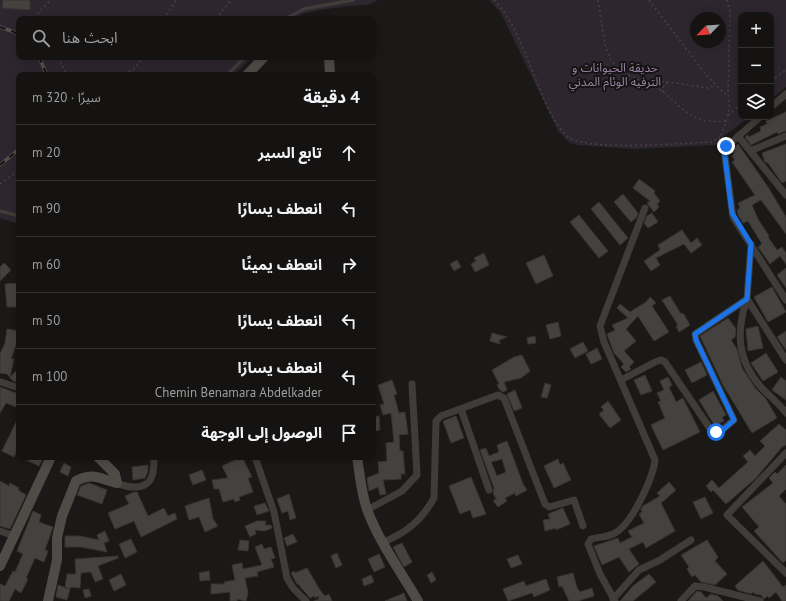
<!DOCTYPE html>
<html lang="ar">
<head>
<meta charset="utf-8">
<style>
  :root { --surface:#141312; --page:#212020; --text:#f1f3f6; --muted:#9d9e9f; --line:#333232 }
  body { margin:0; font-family:"PT Sans","Noto Sans Arabic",sans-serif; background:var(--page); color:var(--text); direction:rtl }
  .controls { position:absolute; right:12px; top:12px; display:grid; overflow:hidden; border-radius:8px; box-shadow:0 2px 10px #0003 }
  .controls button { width:36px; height:36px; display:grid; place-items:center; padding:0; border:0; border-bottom:1px solid var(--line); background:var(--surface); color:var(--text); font:20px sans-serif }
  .compass { position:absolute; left:690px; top:12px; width:36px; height:36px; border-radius:50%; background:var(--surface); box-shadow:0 2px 10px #0003; rotate:245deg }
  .stop { position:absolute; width:12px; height:12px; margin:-9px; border:3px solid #1a73e8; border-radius:50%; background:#fff }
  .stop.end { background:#1a73e8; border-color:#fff; box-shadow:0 1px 4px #0008 }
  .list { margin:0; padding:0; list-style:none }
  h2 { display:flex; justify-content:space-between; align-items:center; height:52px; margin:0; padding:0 16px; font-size:17px }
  h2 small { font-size:13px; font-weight:400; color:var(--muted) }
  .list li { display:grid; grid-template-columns:26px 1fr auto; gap:12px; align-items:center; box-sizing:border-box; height:56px; padding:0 16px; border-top:1px solid var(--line) }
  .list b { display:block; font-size:15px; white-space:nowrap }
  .list p { margin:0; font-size:13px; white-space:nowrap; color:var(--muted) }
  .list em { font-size:13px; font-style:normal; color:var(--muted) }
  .icon { flex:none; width:22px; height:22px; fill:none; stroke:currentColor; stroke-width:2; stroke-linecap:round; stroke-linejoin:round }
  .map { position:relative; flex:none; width:786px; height:601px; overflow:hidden; direction:ltr }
  .search { position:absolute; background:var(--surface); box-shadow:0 2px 10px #0003; left:16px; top:16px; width:360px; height:44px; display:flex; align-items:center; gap:10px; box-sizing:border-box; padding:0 14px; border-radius:8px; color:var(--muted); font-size:15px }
  .panel { position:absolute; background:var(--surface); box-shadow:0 2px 10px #0003; left:16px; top:72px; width:360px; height:388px; border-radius:8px; direction:rtl }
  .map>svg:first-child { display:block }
</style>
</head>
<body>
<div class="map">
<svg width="786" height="601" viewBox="0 0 786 601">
  <rect width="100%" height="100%" fill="#1a1918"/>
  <path fill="#2e262f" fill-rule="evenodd" d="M 0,0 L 378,0 C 368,7 359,5 348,6 C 330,9 308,10 292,19 L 19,19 L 19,57 L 252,57 L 234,75 L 19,75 L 19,224 L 0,218 Z
    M 489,0 L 786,0 L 786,87 L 771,99 L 771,15 L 741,15 L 741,117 L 749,117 L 719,140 L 716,145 L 634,149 L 578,145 L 569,142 L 558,131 L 501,13 ZM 696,18 L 720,18 L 720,42 L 696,42 Z"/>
  <path fill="#44423f" stroke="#363532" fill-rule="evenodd" d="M 3,0 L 30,0 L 30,10 L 2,8 Z
    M 786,112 L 786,131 L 778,134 L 777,132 L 751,145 L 745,137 L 748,135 L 749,137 L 761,131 L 760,127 L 767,124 L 766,121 Z
    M 738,144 L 768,187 L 786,217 L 786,234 L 761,200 L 752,205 L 758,219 L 769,236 L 768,237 L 777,250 L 782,247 L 786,253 L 786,264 L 780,256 L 770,264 L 758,247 L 762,244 L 748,221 L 743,223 L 738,215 L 737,210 L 740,208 L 738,203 L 755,195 L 732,162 L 735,160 L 732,156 L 734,154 L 731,150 Z
    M 786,144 L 786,181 L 782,183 L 768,163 L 765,162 L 762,153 Z
    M 639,179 L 655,191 L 654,193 L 660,201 L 657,204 L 659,207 L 654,212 L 647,203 L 650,201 L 633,188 Z
    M 623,194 L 638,213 L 636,218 L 631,222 L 614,202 Z
    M 599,202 L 628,238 L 620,245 L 591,209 Z
    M 652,213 L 658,222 L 648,228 L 644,223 L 647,216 Z
    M 579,215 L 608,251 L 599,258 L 570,222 Z
    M 682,230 L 691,243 L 697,238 L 702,245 L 691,253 L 684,244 L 656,258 L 660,265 L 651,271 L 644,261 L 660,250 L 658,245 Z
    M 484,253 L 489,265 L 475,272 L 471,264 L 476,261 L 474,258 Z
    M 544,255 L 553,276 L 536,284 L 526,263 Z
    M 457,260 L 461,267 L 454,271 L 450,264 Z
    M 4,263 L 11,270 L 0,281 L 0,267 Z
    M 786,268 L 786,288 L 777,275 Z
    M 19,283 L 19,307 L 7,307 L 5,284 Z
    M 772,287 L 786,312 L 768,322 L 754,297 Z
    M 670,296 L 681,314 L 683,313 L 690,325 L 679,332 L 676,326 L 678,325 L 662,300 Z
    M 650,297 L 656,303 L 652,306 L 669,332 L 654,341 L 638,316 L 626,329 L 636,341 L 624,351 L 634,362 L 629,367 L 631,369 L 626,372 L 621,367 L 624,364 L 614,353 L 607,334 L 615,330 L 612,325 L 628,318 L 617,308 L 620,304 L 630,312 L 646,302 Z
    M 728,318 L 736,329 L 735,337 L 731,340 L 737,349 L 742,368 L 756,389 L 766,399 L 777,418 L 752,433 L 723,385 L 701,338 L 700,336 Z
    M 558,322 L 561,336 L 550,339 L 546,325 Z
    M 758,326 L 763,348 L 748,351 L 746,329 Z
    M 7,329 L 19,331 L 19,342 L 17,342 L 11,359 L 14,359 L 10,377 L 19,368 L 19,380 L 17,382 L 13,381 L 7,374 L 0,373 L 0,354 L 5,343 Z
    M 786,331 L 786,350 L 777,337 Z
    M 492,333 L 507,337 L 499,340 L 500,344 L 490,341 Z
    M 535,336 L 536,343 L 528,344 L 527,338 Z
    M 583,342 L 588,351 L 575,358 L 570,349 Z
    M 597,348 L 602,359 L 591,364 L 586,354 Z
    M 766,353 L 778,372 L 763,381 L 751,363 Z
    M 522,355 L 530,371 L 521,378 L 504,382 L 507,390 L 503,392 L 500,390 L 497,385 L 499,384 L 492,370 L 514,357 Z
    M 701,362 L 707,375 L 692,383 L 685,370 Z
    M 645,375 L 652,391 L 641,395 L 634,380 Z
    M 668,377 L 672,385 L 669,387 L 676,402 L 683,398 L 700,432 L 663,450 L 651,425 L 665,418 L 658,402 L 661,401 L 657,393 L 664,390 L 660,381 Z
    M 781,377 L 786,381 L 786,400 L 772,390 Z
    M 392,380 L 397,394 L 394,395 L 399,413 L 405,412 L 408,434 L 399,435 L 400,451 L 403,451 L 405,474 L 401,474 L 401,479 L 383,480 L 386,494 L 380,495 L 378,487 L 369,491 L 367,478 L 379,473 L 378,462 L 387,461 L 386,443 L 394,442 L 391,413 L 383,415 L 380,405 L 384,404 L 378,385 Z
    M 545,383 L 551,385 L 547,398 L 541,397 Z
    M 0,387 L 19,394 L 19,408 L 6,403 L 0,413 Z
    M 515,390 L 522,408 L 514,411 L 507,394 Z
    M 713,391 L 726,415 L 722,417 L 724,421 L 715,426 L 699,400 Z
    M 608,401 L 621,420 L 610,428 L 599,414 L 604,410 L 601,407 Z
    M 19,416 L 19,447 L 14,457 L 2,451 Z
    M 379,416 L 380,430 L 373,431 L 373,417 Z
    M 456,416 L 464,438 L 451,443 L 443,421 Z
    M 779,424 L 786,430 L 786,445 L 782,447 L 756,478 L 726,504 L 713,490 L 711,492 L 706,486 L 712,480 L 719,488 L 748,462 L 743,456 L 750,450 L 755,456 L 765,446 L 760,441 Z
    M 507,441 L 523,484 L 527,490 L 516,496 L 515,493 L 505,498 L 507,501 L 498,507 L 493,501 L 496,499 L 493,493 L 494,488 L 480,450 L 486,448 L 489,456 L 499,452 L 497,445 ZM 502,459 L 506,472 L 497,476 L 491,462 Z
    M 20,457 L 44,457 L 39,466 Z
    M 242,457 L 252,477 L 248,478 L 253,492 L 239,497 L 240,500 L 235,502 L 234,499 L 223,502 L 219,489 L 214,489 L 212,480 L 228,478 L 222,466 Z
    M 558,459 L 560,465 L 563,463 L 571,480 L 554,488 L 544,466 Z
    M 64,463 L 71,467 L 68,476 L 60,472 Z
    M 148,465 L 148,471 L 145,478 L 133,480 L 132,467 Z
    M 786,465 L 786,489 L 779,496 L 786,504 L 786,560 L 783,563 L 754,531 L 759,527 L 742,507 L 773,483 L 769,478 L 775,472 L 777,474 Z
    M 202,470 L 206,480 L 193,485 L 189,475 Z
    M 471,477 L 486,514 L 473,518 L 470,510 L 460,514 L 449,486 Z
    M 0,481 L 9,486 L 10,483 L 19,488 L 18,490 L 26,495 L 10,529 L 0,526 Z
    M 669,482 L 676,490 L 661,503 L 675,531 L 646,548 L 643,542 L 629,549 L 639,564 L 629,572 L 619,557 L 602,565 L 594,546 L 618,538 L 620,543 L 632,537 L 628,531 L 644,523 L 639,514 L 642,512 L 641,509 L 643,506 L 660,496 L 657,493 Z
    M 89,483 L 107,490 L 102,504 L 77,495 L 81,486 Z
    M 134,492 L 137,492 L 148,516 L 164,508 L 168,516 L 175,513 L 177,519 L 141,537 L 134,521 L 115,529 L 108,513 L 129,504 L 125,496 Z
    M 289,494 L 296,518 L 290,520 L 288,511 L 282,513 L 277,499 Z
    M 705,497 L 713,513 L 701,519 L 693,502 Z
    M 209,498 L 213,519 L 218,526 L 205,532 L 199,517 L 189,520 L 185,506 Z
    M 265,503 L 269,511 L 257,515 L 254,506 Z
    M 563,508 L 570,524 L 556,530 L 556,528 L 545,531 L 543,520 L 550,519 L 548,514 Z
    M 33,511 L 41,515 L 39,522 L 53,527 L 45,550 L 48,551 L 44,562 L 35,558 L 26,578 L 28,579 L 21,593 L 15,589 L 9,601 L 0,601 L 0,584 L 5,586 L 13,571 L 15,572 L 23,554 L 17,551 Z
    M 257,521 L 266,521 L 265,525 L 271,525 L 272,528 L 265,531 L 255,530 L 256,534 L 250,537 L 245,526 Z
    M 105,531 L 109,541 L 104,543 L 107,552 L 81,547 L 65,547 L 65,536 L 80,536 L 99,540 L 97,535 Z
    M 293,534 L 297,542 L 287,546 L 284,538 Z
    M 131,539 L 137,552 L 125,558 L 119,544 Z
    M 240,540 L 249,541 L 248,551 L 238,550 Z
    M 707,540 L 718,557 L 715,561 L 727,574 L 715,585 L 701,582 L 695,575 L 692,577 L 687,569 L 689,567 L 681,555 Z
    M 402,543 L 412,562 L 404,567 L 393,547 Z
    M 262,544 L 264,549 L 271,547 L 275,558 L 271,559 L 274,567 L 257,572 L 258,576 L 245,578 L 248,593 L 246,601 L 237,599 L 237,601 L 230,601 L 230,592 L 211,594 L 211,584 L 225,584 L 224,582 L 235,580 L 232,565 L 242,563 L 243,569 L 262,565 L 255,547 Z
    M 337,553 L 342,565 L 336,568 L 331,556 Z
    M 379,554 L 385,567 L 374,572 L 368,559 Z
    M 518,555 L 522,564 L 511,568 L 507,559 Z
    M 118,556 L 118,558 L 98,566 L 103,579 L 95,582 L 91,572 L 81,573 L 80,588 L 71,587 L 70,589 L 65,588 L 67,574 L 76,574 L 75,559 Z
    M 763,561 L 783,587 L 786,585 L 786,601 L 782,601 L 776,592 L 769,598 L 767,596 L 764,599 L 761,595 L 755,594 L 753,592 L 751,594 L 738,590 L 735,586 Z
    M 307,568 L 320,590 L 325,596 L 329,594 L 332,601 L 314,601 L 319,599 L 318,596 L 315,598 L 314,596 L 310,598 L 298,584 L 297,584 L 291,573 L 294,571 L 295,573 Z
    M 209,571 L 210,580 L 200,581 L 199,573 Z
    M 432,572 L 436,580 L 431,583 L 427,575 Z
    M 573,573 L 577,588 L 580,592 L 592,588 L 594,596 L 578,601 L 569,601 L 562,586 L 559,587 L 557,577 Z
    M 121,574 L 126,585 L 114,591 L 109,580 Z
    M 649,574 L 656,582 L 633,601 L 620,601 L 633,586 Z
    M 371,575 L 374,582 L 364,586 L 362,579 Z
    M 546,579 L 550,590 L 534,597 L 532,593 L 508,601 L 503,589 L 524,581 L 526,586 Z
    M 58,585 L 70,589 L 67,600 L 56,597 Z
    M 89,589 L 91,596 L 85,598 L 83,590 Z
    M 697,591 L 701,592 L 706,598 L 711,594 L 718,596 L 723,601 L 688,601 Z
    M 404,593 L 407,601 L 385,601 Z"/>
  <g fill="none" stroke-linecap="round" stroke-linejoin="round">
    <path stroke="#46423f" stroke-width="1.5" stroke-dasharray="2 3" stroke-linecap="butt" d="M 494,0 C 511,17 520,41 529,63 C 539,85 549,119 567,136 C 584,152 684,143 711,142 L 720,137
      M 598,0 L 605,45 L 611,60 L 620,71 L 640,81 L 668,82 L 708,88 L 716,85
      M 649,0 L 707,76 L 728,97
      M 36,19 L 39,12 L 51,0
      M 164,19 L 176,0
      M 216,19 L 231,0
      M 58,57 L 67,75
      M 114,75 L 133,70 L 143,57
      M 771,81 L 786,70
      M 646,82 C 681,97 681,126 727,121
      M 663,92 L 662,88 L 668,82
      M 728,115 L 741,105
      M 719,140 C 725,124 732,111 728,94 L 730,12 L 727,0
      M 0,184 L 19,170"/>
    <path stroke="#3f3c39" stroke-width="3.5" d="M 285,19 L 304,9 L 353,0
      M 227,75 L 245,57
      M 0,211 L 19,216"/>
    <path stroke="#3f3c39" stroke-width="7" d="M 771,107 L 786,94
      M 760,117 L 724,149 L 733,217 L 786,300
      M 738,136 L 786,195
      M 750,151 L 786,136
      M 751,244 L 747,299 L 786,360
      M 747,299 C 736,331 737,359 760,386 C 768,395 779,403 786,413
      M 621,380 L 655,362 L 661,360 L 665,362 L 711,430 L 715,433 L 723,429 L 734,420 L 696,340 L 695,334 L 747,299
      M 1,382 L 19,388
      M 461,409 L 489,490
      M 786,453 L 727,515 L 786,573
      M 255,457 L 274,512 L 287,578 L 293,588 L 306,601
      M 117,483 C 128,488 147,491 152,476 C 154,471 154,463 154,457
      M 367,510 L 402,491 L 417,475 L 412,384
      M 0,531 L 15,536
      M 384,542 C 407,532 421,521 434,498 L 436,421 L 441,416 L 498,395 L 504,398 L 545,504 L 549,507 L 574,500 L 583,526
      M 613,599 L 639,570 L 660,560 L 691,540
      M 615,601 L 600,574 L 588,544 L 591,539 C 598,537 609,537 615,533 C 632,524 653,478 655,460 L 604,342 L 600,326 L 645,208
      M 681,601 L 695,586 L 704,587 L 760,601"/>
    <path stroke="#4f4b47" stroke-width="10" d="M 329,57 L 330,75
      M 247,75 L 264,57
      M 357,457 C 360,475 361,494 368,512 C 380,543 401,572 418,601
      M 0,566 L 51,457
      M 48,601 L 57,560 L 57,538 L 62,516 L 76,481 C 94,472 99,479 117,483 L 115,474 L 98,457"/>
    <g stroke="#54504c" stroke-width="3.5">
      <path id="rail" d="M 0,27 L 14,32 L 19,36
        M 39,57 L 47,75
        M 0,165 L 19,149"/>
    </g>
    <use href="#rail" stroke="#151413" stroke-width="2" stroke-dasharray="6" stroke-linecap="butt"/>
  </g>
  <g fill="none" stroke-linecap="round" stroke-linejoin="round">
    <path stroke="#1a73e8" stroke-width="5" d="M 716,432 L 724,429 L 734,420 L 696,340 L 695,334 L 747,299 L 751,244 L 732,213 L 724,149 L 726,146"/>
  </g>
  <g text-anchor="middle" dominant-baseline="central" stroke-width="4" stroke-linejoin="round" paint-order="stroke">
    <g font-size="12" fill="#9c83a3" stroke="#151413">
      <text x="615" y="67">حديقة الحيوانات و<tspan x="615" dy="14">الترفيه الوئام المدني</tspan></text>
    </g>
  </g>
</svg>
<div class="controls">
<button>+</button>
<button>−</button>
<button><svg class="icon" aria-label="layers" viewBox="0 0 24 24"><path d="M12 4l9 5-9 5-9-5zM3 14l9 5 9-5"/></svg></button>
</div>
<svg class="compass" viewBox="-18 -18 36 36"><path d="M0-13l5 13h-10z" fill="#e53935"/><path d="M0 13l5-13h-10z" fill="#9d9e9f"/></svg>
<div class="stop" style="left:716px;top:432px"></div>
<div class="stop end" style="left:726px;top:146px"></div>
<div class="search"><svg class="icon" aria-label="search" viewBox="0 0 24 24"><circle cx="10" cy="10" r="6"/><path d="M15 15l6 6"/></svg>ابحث هنا</div>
<section class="panel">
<h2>4 دقيقة<small>سيرًا · 320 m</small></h2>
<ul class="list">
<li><svg class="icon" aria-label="ahead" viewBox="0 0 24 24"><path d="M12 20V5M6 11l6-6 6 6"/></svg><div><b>تابع السير</b></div><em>20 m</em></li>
<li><svg class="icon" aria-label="left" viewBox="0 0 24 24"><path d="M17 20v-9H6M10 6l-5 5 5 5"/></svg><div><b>انعطف يسارًا</b></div><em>90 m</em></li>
<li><svg class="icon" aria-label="right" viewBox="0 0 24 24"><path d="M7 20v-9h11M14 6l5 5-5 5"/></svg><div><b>انعطف يمينًا</b></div><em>60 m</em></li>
<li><svg class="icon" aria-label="left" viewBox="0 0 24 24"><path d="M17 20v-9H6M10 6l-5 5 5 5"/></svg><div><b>انعطف يسارًا</b></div><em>50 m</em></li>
<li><svg class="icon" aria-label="left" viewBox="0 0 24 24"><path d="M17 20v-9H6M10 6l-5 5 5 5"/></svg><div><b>انعطف يسارًا</b><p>Chemin Benamara Abdelkader</p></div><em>100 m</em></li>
<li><svg class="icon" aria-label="arrive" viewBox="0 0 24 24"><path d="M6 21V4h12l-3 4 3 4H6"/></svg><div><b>الوصول إلى الوجهة</b></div></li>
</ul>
</section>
</div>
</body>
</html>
